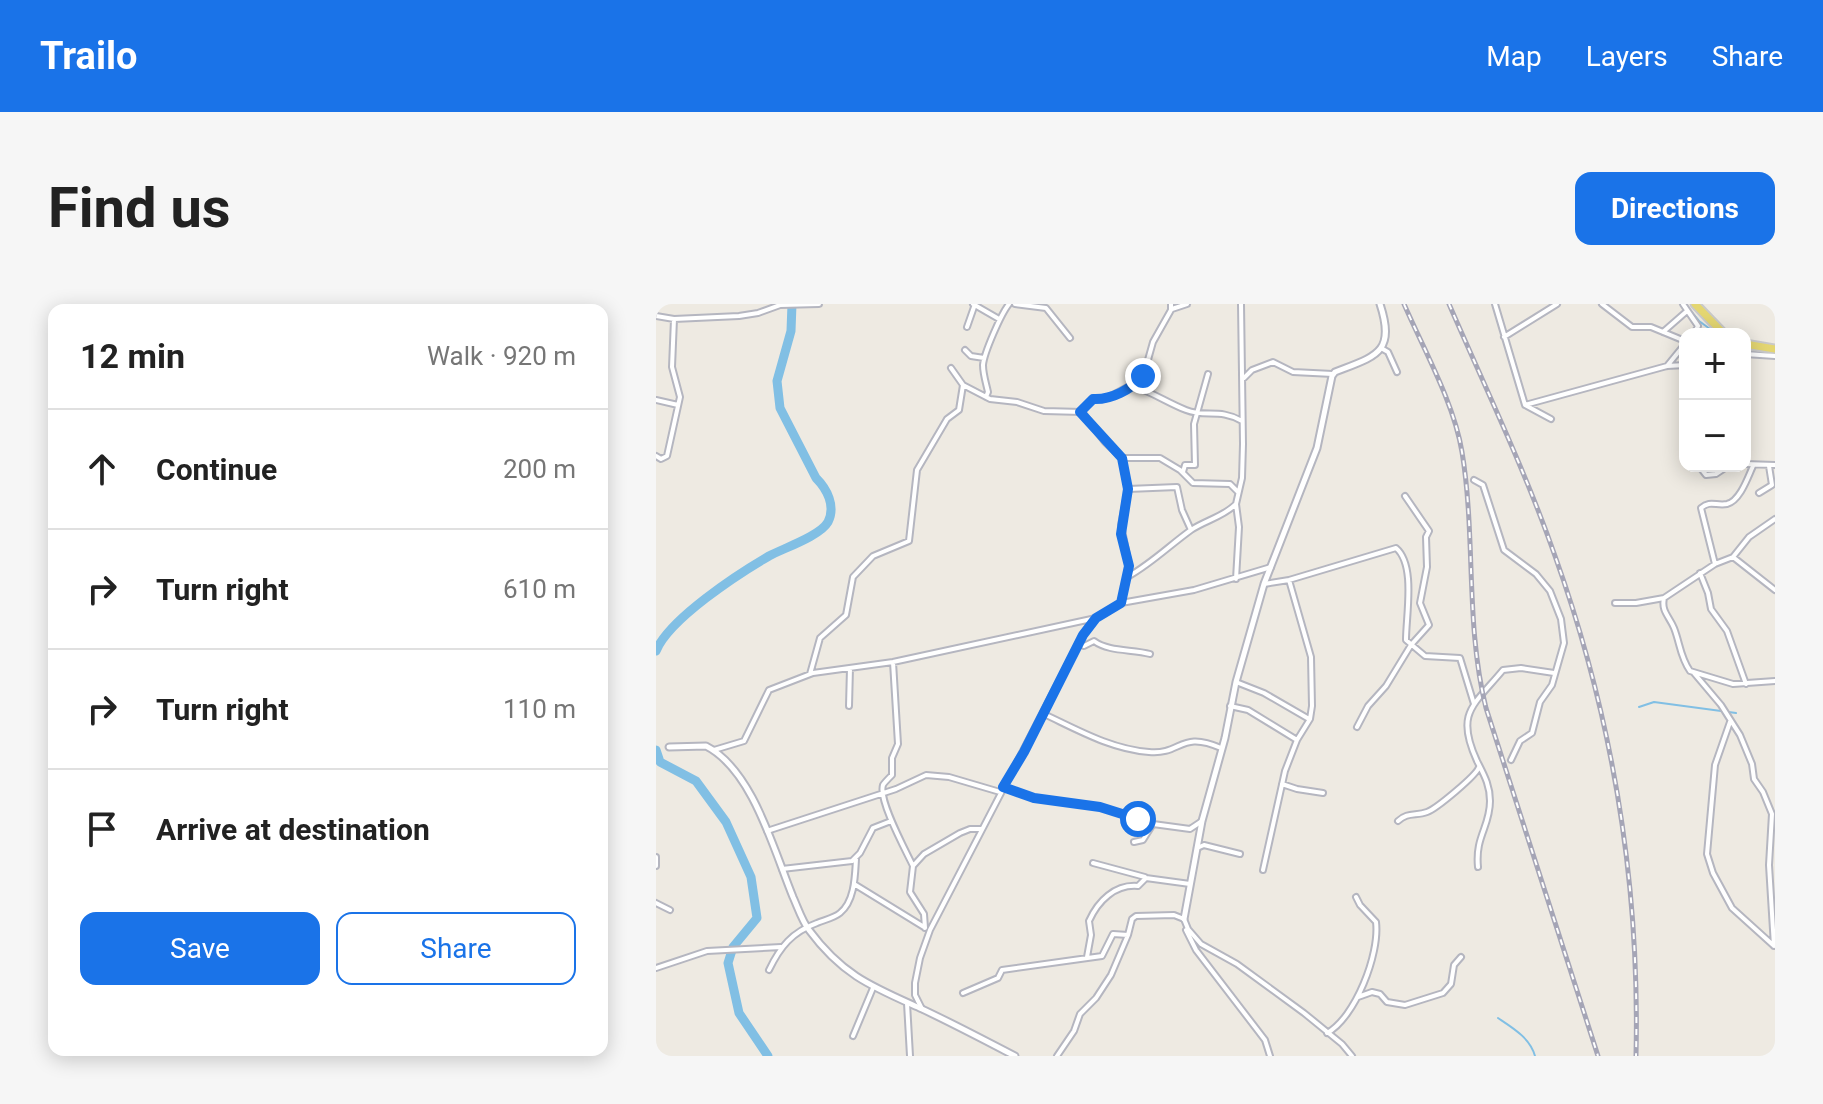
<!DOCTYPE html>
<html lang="en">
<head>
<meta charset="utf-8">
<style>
  :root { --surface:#fff; --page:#f6f6f6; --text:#222; --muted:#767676; --line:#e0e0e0; --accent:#1a73e8 }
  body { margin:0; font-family:Roboto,sans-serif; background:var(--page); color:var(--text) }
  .controls { position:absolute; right:24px; top:24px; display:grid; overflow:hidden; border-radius:16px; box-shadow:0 4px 20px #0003 }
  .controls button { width:72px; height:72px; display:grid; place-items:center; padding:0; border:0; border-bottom:2px solid var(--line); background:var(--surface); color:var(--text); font:40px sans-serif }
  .stop { position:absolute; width:24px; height:24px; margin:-18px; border:6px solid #1a73e8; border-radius:50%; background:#fff }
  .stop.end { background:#1a73e8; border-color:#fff; box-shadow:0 2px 8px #0008 }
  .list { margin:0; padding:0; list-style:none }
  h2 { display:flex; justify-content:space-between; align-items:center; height:104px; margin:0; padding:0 32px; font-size:34px }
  h2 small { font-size:26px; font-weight:400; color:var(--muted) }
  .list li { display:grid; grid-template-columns:52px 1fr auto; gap:24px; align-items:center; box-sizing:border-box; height:120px; padding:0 32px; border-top:2px solid var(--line) }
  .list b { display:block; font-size:30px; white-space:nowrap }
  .list em { font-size:26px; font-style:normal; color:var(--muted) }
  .actions { display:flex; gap:16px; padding:24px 32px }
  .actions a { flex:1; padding:18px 0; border:2px solid var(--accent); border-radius:16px; text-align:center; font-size:28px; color:var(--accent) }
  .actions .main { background:var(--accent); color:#fff }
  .icon { flex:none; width:44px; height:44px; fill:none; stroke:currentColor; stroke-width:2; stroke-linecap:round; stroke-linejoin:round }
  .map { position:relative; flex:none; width:1119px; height:752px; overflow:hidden; border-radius:16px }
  header { display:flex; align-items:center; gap:48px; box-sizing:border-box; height:112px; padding:0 40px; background:var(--accent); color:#fff }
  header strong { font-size:38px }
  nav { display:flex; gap:44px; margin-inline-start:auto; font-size:28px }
  .intro { display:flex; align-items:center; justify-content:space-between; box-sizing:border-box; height:192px; padding:0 48px }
  h1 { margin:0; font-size:56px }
  .button { padding:20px 36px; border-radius:16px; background:var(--accent); color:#fff; font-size:28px; font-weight:700 }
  main { display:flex; gap:48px; padding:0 48px }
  aside { flex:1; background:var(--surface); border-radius:16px; box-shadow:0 4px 20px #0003 }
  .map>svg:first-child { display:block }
</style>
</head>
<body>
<header>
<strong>Trailo</strong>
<nav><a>Map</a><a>Layers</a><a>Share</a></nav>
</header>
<div class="intro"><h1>Find us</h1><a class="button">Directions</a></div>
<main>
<aside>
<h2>12 min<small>Walk · 920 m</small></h2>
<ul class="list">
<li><svg class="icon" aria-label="ahead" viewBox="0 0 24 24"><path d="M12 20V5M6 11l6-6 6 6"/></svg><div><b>Continue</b></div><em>200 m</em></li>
<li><svg class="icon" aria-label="right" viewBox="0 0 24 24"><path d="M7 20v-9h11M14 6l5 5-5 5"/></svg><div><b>Turn right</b></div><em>610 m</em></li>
<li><svg class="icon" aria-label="right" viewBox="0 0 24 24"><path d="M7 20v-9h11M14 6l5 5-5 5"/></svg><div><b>Turn right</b></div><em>110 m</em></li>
<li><svg class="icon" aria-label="arrive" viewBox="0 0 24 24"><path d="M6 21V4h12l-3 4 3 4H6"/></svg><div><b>Arrive at destination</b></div></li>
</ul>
<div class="actions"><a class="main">Save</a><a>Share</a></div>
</aside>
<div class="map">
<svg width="1119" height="752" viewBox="0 0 1119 752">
  <rect width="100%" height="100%" fill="#eeeae2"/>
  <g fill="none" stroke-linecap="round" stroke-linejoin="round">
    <path stroke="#81bfe4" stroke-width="2" d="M 1029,0 L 1043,17 L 1061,30
      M 1089,47 L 1102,49
      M 983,403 L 998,398 L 1080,409
      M 842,714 C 857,724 874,734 879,752"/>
    <path stroke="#81bfe4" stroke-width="9" d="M 0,347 C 13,315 82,270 113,252 C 128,244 164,232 172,218 C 180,202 171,185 160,174 L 124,104 L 121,77 L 135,27 L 136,0
      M 0,446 L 4,458 L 40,477 L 70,518 L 95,573 L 101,614 L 77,643 L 72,659 L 83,709 L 112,752"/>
    <g stroke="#b5b6c0" stroke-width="8">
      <path id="minor" d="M 317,0 L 343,15
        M 359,0 L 390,4 L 414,34
        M 839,0 L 869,101 L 895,115
        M 946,0 L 976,23 L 995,23 L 1029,37
        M 1027,0 L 1042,22 L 1038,30
        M 516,5 L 531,0
        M 0,12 L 18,15 L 83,12 L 102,9 L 124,1 L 163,0
        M 311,23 L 318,3
        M 1007,28 L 1031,7
        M 848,33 L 901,0
        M 725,44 L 732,48 L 741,68
        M 309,46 L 315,52 L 328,54
        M 1089,50 L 1119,52
        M 1011,62 L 1029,40
        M 295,64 L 307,81 L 334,95 L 361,98 L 388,107 L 426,108 L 449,138 L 466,154 L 468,163 L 472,185 L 465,221 L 473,262 L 465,299
        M 588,74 L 596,66 L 617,58 L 637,68 L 677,70
        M 477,82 C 496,88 512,99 530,106 C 550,114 563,104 586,117
        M 330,93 L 332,88 C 330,79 327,70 327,61 C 328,49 345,10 353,0
        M 0,96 L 22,101
        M 869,101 L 1011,62 L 1029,61
        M 424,107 L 437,95 L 449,95 L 481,78 L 488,70 L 497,38 L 515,6 L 515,0
        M 0,152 L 5,155 L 11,152 L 24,93 L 16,63 L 18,15
        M 466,154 L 504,154 L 524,166 L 537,179 L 574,180 L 582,188
        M 1089,160 L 1119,161
        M 1043,162 L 1050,171 L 1060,170 L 1072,162
        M 527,168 L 529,161 L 539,161 L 538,120 L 552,70
        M 818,176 L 827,181 L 848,246 L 880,270 L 894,287 L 905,315 L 908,339 L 896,381 L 884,398 L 876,429 L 864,437 L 855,456
        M 472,185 L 521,183 L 526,206 L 535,226
        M 1103,189 L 1116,181 L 1113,162
        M 1077,253 L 1119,286
        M 1059,260 L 1045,204 C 1054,196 1060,202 1071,200 C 1084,197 1092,173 1097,162
        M 1044,269 L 1052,289 L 1055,305 L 1071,327 L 1090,380
        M 473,272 C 496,259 514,241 535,226 C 550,216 567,213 580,200
        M 580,275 L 583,223 L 580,200 L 586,174 L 587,140 L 585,0
        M 608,280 L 633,276 L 740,244 C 760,261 750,311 750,336 L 769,352 L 804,354 L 818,400
        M 1008,294 L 1059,260 L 1077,253 L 1093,233 L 1119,215
        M 959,299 L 980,299 L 1008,294 C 1005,307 1013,312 1018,324 C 1024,339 1024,353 1034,367 L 1077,380 L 1119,377
        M 423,339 L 428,342 L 438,337 C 453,348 476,345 494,350
        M 237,358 L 242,440 L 236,454 L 236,471 C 235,472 228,479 227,481 C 222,496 250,547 257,562
        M 1038,369 L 1065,401 L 1084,431 L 1096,460 L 1098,475 L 1107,488 L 1116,510 L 1113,561 L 1118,642
        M 154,370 L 164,334 L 190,311 L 197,273 L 217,252 L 253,237 L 261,166 L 291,115 L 303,106 L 307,81
        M 580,378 L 608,389 L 653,415
        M 193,402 L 194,364
        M 574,402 L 592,406 L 641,436
        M 388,410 C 422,426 455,445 493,448 C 526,451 524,426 565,444
        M 1074,418 L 1059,461 L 1051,550 L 1057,569 L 1076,604 L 1117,641
        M 701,423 L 712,402 L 730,382 L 755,341 L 773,321 L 764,299 L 771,263 L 770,233 L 773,227 L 749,192
        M 58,446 L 88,437 L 113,386 L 157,369 L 237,358 L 440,314
        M 626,480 L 641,485 L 667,489
        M 347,483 L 378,494 L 444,503 L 497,520
        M 482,514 L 485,501
        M 742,517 C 751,508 760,512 771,508 C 780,505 821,471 823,463
        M 111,527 L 240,485 L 270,471 L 293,473 L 344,488
        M 478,538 L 487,536 L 497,520 L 534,525 L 546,517
        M 541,544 L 548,541 L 584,550
        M 0,553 L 0,562
        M 437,559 L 489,573
        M 822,563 C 819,532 834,523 834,497 C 834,481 828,471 821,457 C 799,409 817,402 847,366 L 865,364 L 898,369
        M 126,565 L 196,557 L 204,549 L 217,524 L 235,517
        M 607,566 L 629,467 L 641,436 L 654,415 L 656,402 L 655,353 L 633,276
        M 198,580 L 268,623
        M 0,599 L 14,606
        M 269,624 L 268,610 L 254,588 L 257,562 L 268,550 L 304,529 L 314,525 L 326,525
        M 530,626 L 540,646 L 609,736 L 614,752
        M 431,653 L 435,631 L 433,617 C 442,597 459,580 482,582 L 490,574 L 534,580
        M 0,664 L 51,647 L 125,643
        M 113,666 C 124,643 136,628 161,619 C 168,616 178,614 184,609 C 199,597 199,571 200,555
        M 307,689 L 342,674 L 346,666 L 446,652 L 457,630 L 472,631 L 476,615 L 480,612 L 518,611 L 528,615 L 532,625 L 545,640 L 581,660 L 648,709 L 686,740 L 696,752
        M 702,693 L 716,688 L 724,690 L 731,698 L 749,701 L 787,689 L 795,680 L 798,661 L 805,653
        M 251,699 L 254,752
        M 266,705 L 259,691 L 259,679 L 264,654 L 274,626 L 427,331 L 440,314 L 465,299 L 538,286 L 615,263
        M 671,729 C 699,714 724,650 720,618 L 704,601 L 700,593
        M 197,732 L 217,684
        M 401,752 L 418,727 L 424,710 L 440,694 L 455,671 L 472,631"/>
    </g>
    <g stroke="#b5b6c0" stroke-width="9">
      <path id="tertiary" d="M 13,443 L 50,442 C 97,466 118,547 137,593 C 142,604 146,617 153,626 C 187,672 217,683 266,705 C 298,720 328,736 359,752
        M 528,615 L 546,517 L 569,434 L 580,378 L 608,280 L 661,144 L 676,72 L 679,68 C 720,52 740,49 724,0"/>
    </g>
    <g stroke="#c9c9c9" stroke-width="11">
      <path id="primary" d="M 1039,0 L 1068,30
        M 1089,40 L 1119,45"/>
    </g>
    <use href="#minor" stroke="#fff" stroke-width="4"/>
    <use href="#tertiary" stroke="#fff" stroke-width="5"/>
    <use href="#primary" stroke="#e4d671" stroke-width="7"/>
    <g stroke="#a5a5b6" stroke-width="5">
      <path id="rail" d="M 748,0 C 768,46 798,99 806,148 C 820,232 809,320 830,404 L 942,752
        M 793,0 C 829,83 869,166 899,252 C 957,414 984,580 980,752"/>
    </g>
    <use href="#rail" stroke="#fff" stroke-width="2" stroke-dasharray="6" stroke-linecap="butt"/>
  </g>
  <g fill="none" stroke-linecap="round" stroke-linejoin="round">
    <path stroke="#1a73e8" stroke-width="10" d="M 482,515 L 444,503 L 378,494 L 347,483 L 368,448 L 427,331 L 440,314 L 465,299 L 473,262 L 465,230 L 472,185 L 466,154 L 424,108 L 437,95 C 456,96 475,85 487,72"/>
  </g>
</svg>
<div class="controls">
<button>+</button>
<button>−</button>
</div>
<div class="stop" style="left:482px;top:515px"></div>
<div class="stop end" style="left:487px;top:72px"></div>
</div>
</main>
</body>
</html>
